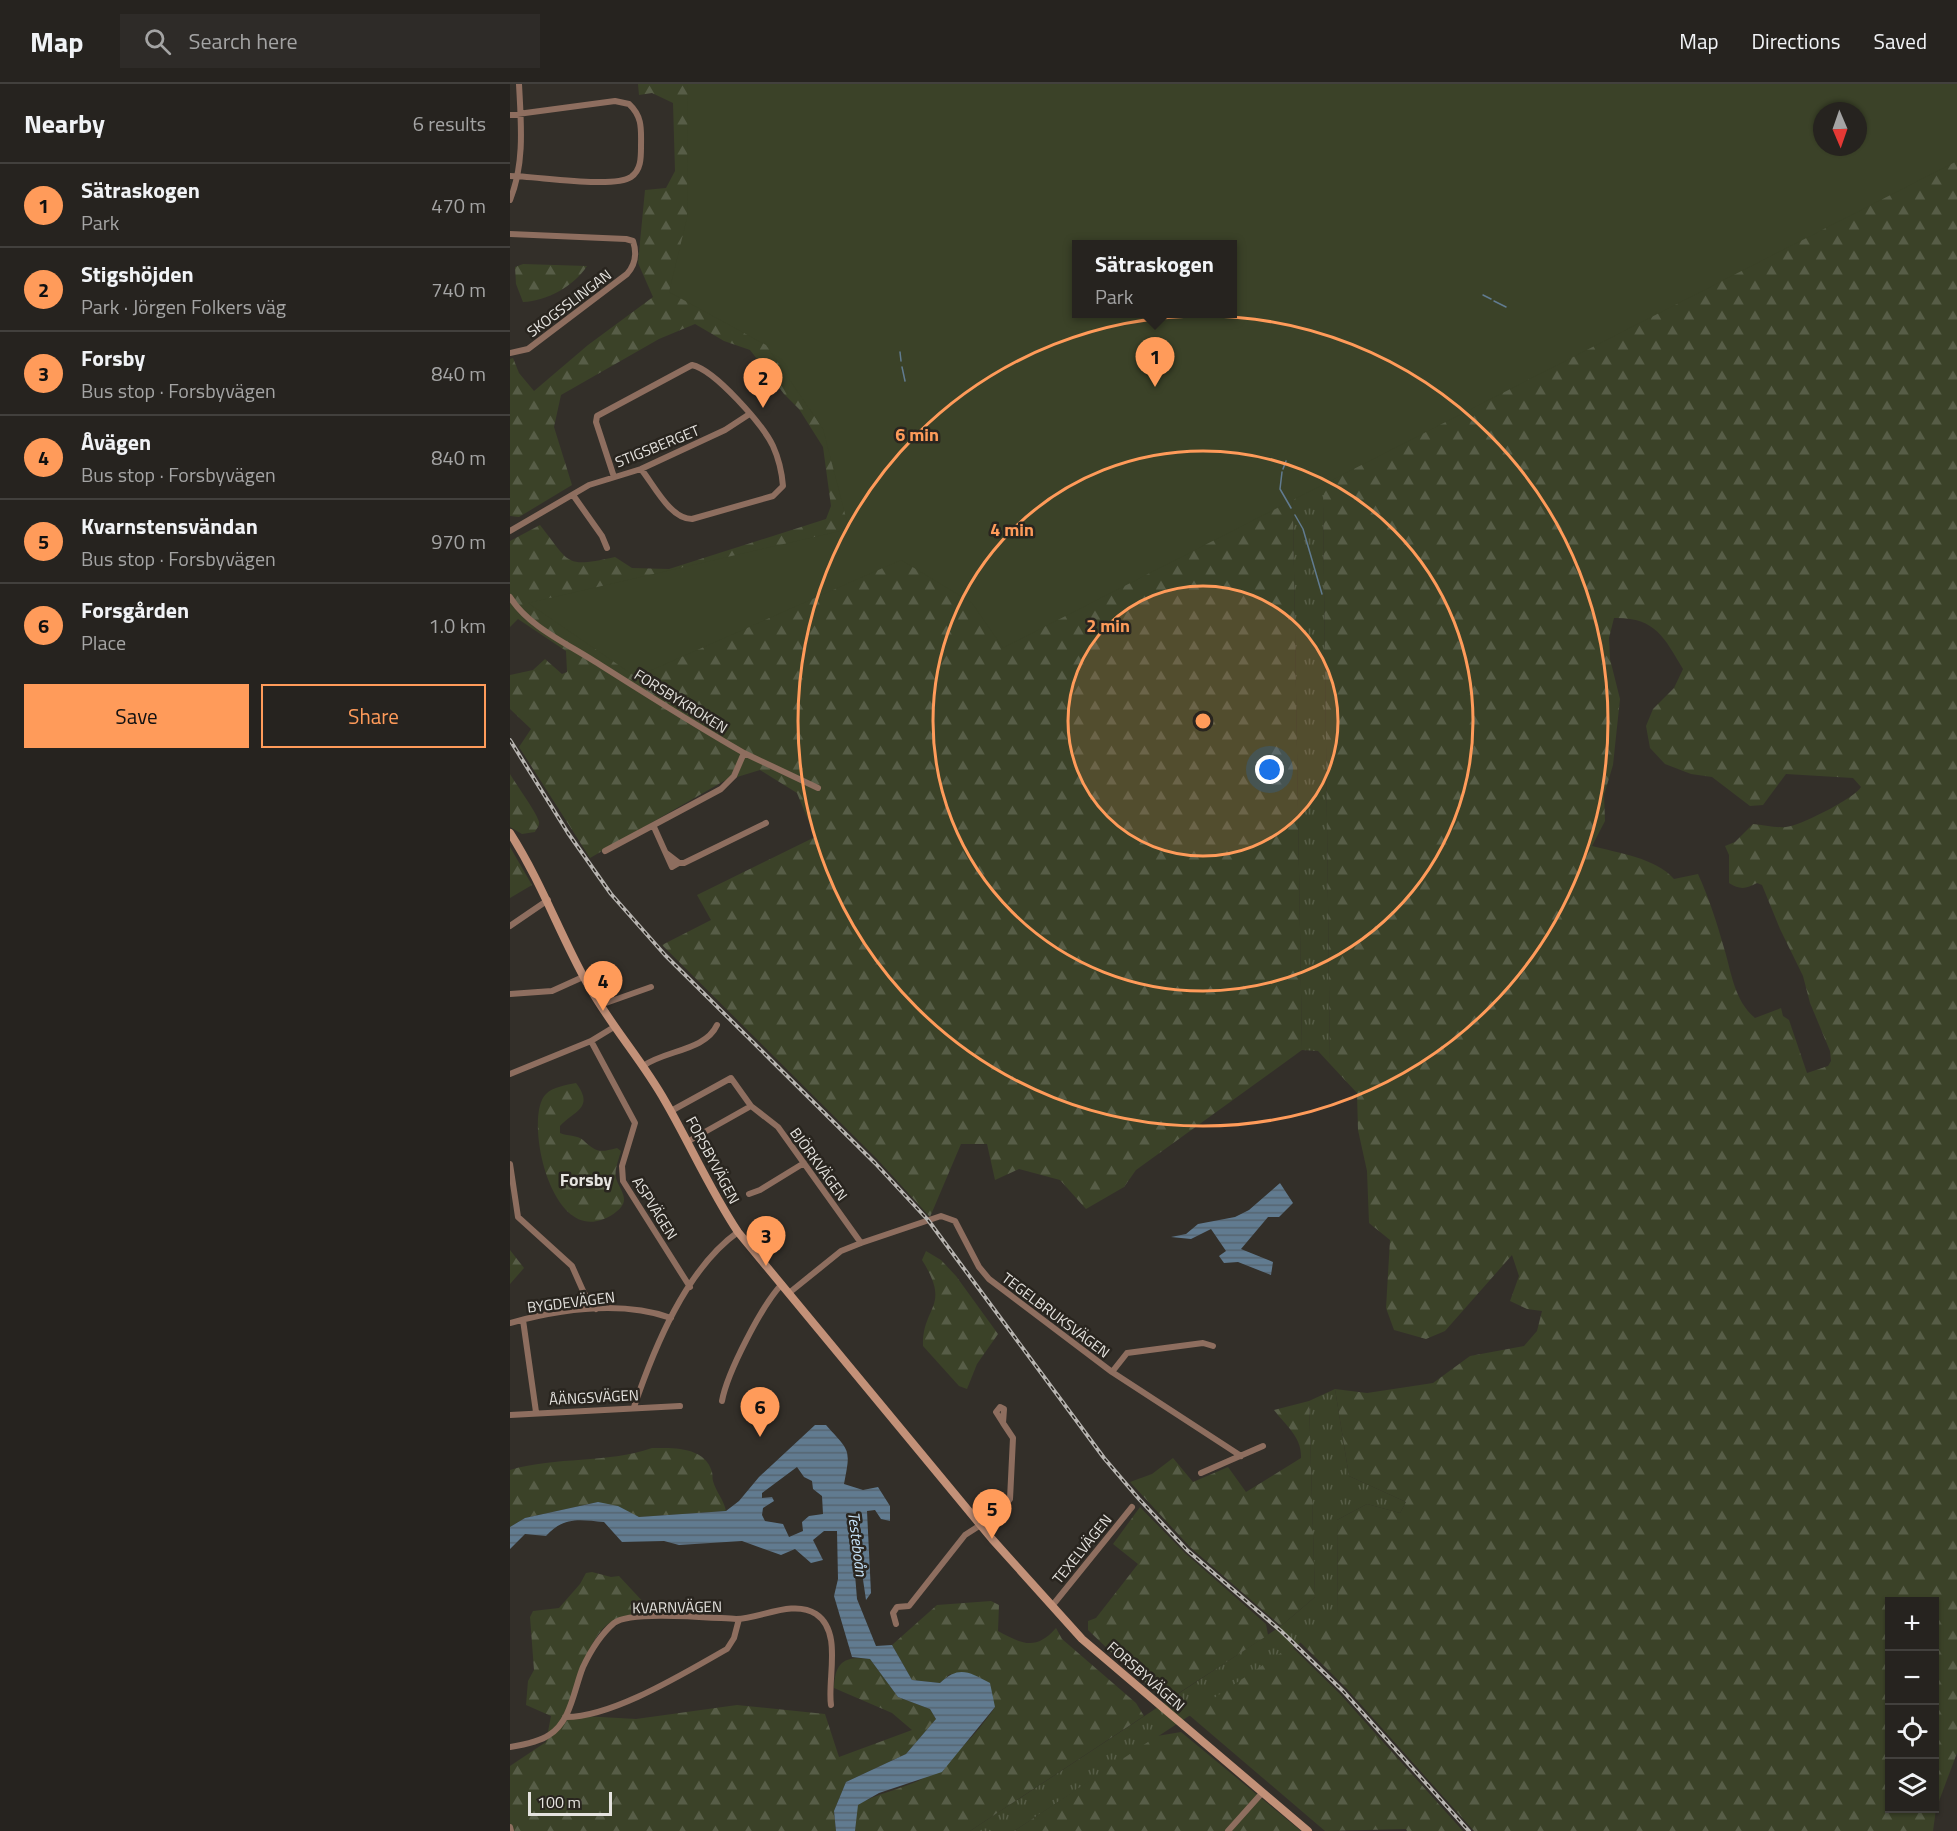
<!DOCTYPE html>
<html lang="en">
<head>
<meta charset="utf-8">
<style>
  :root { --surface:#26231f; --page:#2e2b28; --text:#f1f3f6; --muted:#a4a4a4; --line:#42403d; --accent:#ff9b5a }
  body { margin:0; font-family:"Titillium Web",sans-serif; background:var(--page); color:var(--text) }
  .controls { position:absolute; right:18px; bottom:18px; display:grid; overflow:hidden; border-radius:0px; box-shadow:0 2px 4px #0004 }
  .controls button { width:54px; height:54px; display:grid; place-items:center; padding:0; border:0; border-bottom:2px solid var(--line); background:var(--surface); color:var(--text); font:30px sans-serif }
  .compass { position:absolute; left:1303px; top:18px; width:54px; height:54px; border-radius:50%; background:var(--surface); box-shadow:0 2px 4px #0004; rotate:178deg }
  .scale { position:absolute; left:18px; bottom:15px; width:84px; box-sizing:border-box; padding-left:6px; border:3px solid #e5e3df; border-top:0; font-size:16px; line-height:21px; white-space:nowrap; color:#e5e3df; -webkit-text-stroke:4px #29251f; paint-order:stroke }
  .you { position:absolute; left:760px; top:686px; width:21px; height:21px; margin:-15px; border:4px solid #fff; border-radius:50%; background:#1a73e8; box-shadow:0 0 0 9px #1a73e833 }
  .badge { display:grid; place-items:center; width:39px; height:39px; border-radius:50%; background:var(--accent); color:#111; font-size:20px; font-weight:700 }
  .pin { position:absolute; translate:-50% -50px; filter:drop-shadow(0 2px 3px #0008) }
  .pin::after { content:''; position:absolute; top:32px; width:21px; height:18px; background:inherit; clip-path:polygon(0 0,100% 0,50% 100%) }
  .popup { position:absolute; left:562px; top:156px; width:165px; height:78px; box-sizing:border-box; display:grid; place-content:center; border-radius:0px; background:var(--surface); filter:drop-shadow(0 2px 4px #0005); font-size:20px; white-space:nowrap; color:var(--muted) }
  .popup b { font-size:22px; color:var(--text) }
  .popup::after { content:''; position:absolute; left:50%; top:100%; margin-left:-12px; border:12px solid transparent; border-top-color:var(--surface) }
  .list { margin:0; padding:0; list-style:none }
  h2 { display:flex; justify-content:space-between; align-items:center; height:78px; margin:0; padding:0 24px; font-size:26px }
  h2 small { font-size:20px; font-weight:400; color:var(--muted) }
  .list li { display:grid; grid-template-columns:39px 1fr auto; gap:18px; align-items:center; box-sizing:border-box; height:84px; padding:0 24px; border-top:2px solid var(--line) }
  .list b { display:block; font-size:22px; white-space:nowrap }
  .list p { margin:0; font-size:20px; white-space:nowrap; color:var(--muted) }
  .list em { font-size:20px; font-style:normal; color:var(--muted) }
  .actions { display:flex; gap:12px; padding:18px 24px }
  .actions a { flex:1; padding:14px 0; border:2px solid var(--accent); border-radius:0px; text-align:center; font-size:21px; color:var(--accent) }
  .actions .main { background:var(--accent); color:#111 }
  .icon { flex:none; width:33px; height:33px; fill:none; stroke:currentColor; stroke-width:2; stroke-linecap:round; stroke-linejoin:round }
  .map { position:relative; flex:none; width:1447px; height:1747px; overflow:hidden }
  header { display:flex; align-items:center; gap:36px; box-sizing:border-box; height:84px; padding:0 30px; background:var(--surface); border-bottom:2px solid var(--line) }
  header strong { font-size:28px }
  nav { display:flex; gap:33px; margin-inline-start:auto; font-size:21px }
  .search { width:420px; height:54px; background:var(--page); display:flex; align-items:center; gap:15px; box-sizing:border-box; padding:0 21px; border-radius:0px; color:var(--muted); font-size:22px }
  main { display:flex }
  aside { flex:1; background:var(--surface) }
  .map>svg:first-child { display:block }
</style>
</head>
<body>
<header>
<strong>Map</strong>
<div class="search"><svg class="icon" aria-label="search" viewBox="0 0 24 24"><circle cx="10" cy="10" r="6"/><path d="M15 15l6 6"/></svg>Search here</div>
<nav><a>Map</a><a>Directions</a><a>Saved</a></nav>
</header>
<main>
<aside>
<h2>Nearby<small>6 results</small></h2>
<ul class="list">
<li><span class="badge">1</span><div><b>Sätraskogen</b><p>Park</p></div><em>470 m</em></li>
<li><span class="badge">2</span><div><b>Stigshöjden</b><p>Park · Jörgen Folkers väg</p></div><em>740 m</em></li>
<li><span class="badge">3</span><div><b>Forsby</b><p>Bus stop · Forsbyvägen</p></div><em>840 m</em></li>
<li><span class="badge">4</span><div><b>Åvägen</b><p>Bus stop · Forsbyvägen</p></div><em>840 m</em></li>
<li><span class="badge">5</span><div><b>Kvarnstensvändan</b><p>Bus stop · Forsbyvägen</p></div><em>970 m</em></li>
<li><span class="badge">6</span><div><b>Forsgården</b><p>Place</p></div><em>1.0 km</em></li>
</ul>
<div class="actions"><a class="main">Save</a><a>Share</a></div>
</aside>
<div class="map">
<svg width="1447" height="1747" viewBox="0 0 1447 1747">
  <defs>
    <pattern id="grass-tufts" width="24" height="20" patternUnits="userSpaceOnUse" patternTransform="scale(1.5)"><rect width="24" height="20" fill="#3b4228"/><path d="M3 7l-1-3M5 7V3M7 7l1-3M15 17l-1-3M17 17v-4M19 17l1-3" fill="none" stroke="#575d47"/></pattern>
    <pattern id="forest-firs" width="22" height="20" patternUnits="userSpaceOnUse" patternTransform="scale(1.5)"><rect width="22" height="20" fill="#3b4228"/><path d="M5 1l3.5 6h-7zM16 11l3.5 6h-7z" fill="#575d47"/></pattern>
    <pattern id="water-rules" width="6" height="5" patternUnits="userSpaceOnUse" patternTransform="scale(1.5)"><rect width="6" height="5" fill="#617b90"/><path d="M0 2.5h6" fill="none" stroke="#566571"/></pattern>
  </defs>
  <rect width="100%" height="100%" fill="#332f29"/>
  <path fill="url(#grass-tufts)" d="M 973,0 L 813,416 L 820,980 L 808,967 L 792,966 L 782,366 Z
    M 825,1305 L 839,1392 L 896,1418 L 890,1429 L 857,1420 L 827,1436 L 828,1534 L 504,1747 L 460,1747 L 771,1542 L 805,1513 L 799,1317 Z"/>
  <path fill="url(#forest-firs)" fill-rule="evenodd" d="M 128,0 L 973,0 L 782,366 L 792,966 L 626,1086 L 614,1103 L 576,1125 L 550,1096 L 509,1085 L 485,1096 L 477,1060 L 451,1060 L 420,1133 L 368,1076 L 152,861 L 201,836 L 187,811 L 305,753 L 287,709 L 250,686 L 214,697 L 80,774 L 9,663 L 21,645 L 0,625 L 0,591 L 23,586 L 35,575 L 52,590 L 57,588 L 56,567 L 8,535 L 0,543 L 0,457 L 30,441 C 61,480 54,484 105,473 L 122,484 L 159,485 L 316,435 L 321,422 L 313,363 L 289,325 L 274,310 L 240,266 L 214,257 L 185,240 L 149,255 L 51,311 L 44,343 L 62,401 L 9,433 L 0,432 L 0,275 L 3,274 L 9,289 L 24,307 L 78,261 L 143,213 L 128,179 L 135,106 L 156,104 L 165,87 L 163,19 L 142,9 L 129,11 ZM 567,160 L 723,160 L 723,230 L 567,230 Z
    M 1017,0 L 1447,0 L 1447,1669 L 1426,1725 L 1423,1747 L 964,1747 L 836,1604 L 789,1557 L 828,1533 L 827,1436 L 857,1420 L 890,1429 L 896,1418 L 839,1392 L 825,1305 L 857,1309 L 923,1299 L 960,1272 L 1014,1262 L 1027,1247 L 1032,1227 L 1017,1225 L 1000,1217 L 1009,1192 L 1002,1171 L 935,1247 L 916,1255 L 884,1246 L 876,1224 L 880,1156 L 859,1139 L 857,1087 L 848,1046 L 847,1009 L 820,980 L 813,416 L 818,379 ZM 1312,27 L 1348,27 L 1348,63 L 1312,63 ZM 1104,534 C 1145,533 1154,553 1173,585 L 1164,604 L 1143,625 L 1136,642 L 1140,664 L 1155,680 L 1181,690 L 1202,693 L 1240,722 L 1253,721 L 1276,690 L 1343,694 L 1351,703 C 1345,714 1290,742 1276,743 C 1266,744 1253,741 1243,740 L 1225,758 L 1215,762 L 1219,771 L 1219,799 C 1230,806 1236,805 1247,799 L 1252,801 L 1270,845 L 1293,892 L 1300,919 L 1320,967 L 1321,977 L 1318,982 L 1297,989 L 1279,936 L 1273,932 L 1271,924 L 1245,934 C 1224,916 1222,890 1214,864 C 1207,839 1199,814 1188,790 L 1164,795 C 1146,774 1108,769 1082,762 L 1095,737 L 1094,711 L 1103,681 L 1110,615 L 1100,575 L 1099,554 ZM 1380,1518 L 1424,1518 L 1424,1724 L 1380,1724 Z
    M 13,180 L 77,182 C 64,202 37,217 13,218 L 6,200 L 5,183 Z
    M 0,690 C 5,699 30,733 29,739 C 29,743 26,745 25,748 L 12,750 L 0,743 Z
    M 0,763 L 22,801 L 0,814 Z
    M 66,999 C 85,1024 64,1027 50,1042 L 50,1049 C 56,1052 68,1051 73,1056 C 86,1068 89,1069 107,1064 L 111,1067 C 109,1075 104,1086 106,1094 C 108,1102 117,1112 113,1120 C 110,1127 98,1134 91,1136 C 38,1154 14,1030 36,1010 C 43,1003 56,1001 66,999 Z
    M 0,1166 L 14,1184 L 0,1200 Z
    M 416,1167 L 431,1176 L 446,1192 L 488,1250 L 467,1280 L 457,1305 L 449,1302 L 413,1262 C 412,1221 442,1224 412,1176 Z
    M 799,1317 L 805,1513 L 771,1542 L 680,1463 L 620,1398 L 642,1390 L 663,1374 L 683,1398 L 718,1383 L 736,1408 L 791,1374 C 792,1353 776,1342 764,1326 Z
    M 142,1364 C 162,1364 195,1362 202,1388 C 203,1391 202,1394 203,1397 C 206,1408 214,1416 216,1427 L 129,1433 L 88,1418 L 15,1434 L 0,1443 L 0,1386 C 47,1372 96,1380 142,1364 Z
    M 630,1423 L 675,1469 L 756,1540 L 758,1551 L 658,1616 L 623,1589 L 578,1546 L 578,1537 L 586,1534 L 628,1480 L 603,1460 Z
    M 82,1488 L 101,1493 L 109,1492 L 136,1521 L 152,1530 C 136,1531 115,1530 101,1538 C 78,1551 64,1607 55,1631 L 126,1635 L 227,1621 L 315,1630 L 329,1673 L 402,1646 L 382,1629 L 324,1604 C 325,1577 335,1572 360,1575 L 388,1613 L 420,1625 L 426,1635 L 396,1670 L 336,1698 L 324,1727 L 326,1747 L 0,1747 L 0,1682 L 36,1658 L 41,1632 L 16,1621 L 18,1597 L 24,1586 L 20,1533 L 23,1527 L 49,1524 L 70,1500 L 76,1489 Z
    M 481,1517 L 489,1521 L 488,1547 C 512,1560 526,1567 546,1544 L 552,1555 L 626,1619 L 634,1632 L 460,1747 L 345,1747 L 347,1721 C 368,1709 388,1706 408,1697 C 435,1684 469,1648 485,1623 L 440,1590 L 430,1599 L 402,1596 L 382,1561 L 427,1521 Z
    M 781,1562 L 830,1610 L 953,1747 L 897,1747 L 896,1745 L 815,1747 L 679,1631 Z
    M 671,1648 L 791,1747 L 504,1747 L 647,1652 Z"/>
  <path fill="#3b4228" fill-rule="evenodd" d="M 178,0 L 1447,0 L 1447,77 L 493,564 L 462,519 L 391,476 L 126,593 L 18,519 L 339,445 L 313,345 L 256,261 L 159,208 L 177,134 ZM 1312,27 L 1348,27 L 1348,63 L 1312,63 ZM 567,160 L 723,160 L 723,230 L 567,230 Z"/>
  <path fill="url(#water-rules)" fill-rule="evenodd" d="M 770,1099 L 783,1119 L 769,1133 L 758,1133 L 731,1165 L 763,1178 L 761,1191 L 728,1178 L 714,1179 L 709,1172 L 716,1167 L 701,1145 L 681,1155 L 661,1153 L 676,1150 L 688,1140 L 725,1133 L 739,1126 Z
    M 305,1341 L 316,1341 C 340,1368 341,1364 334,1400 L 353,1406 L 368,1403 L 380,1422 L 380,1437 L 371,1435 L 365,1426 L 357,1427 L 361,1509 L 356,1516 L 345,1441 L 341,1441 L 347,1515 L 366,1562 L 382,1561 L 402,1596 L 430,1599 C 449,1581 459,1588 480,1599 L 485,1623 L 432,1688 L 369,1709 L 348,1721 L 345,1747 L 326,1747 L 324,1727 L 336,1698 L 396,1670 L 426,1635 L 420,1625 L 388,1613 L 360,1575 L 342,1573 L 324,1512 L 328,1495 L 327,1447 L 314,1447 L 303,1456 L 313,1476 L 301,1479 L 285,1465 L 271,1471 L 232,1457 L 169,1461 L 154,1457 L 112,1458 L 94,1438 C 70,1436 54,1432 36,1452 L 15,1450 L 0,1465 L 0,1443 L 15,1434 L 88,1418 L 108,1422 L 129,1433 L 216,1427 L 229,1417 L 249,1393 ZM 287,1383 L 294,1393 L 302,1397 L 303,1405 L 312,1412 L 313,1430 L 299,1432 L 292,1438 L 293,1447 L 279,1453 L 273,1440 L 255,1437 L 252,1431 L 253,1424 L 264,1417 L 262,1413 L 252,1414 L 252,1409 Z"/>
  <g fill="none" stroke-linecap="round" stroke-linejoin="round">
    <path stroke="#617b90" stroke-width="1.5" d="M 973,211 L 981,215
      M 984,217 L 996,223
      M 390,268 L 391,277
      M 392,283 L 395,297
      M 773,385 L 776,377
      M 772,388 L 770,405 L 781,424
      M 785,431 L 793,445 L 812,510"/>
    <path stroke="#8e6e5f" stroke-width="6" d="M 0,31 L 105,17 L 119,20 C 133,33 131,46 131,63 C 131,74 131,86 121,93 C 103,105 26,92 0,92
      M 0,116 C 15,79 11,39 9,0
      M 0,150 L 116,155 L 123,157 C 127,169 125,181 117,190 L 18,265 L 0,269
      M 104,393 L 86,338 L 87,332 L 182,281 C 205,286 253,341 263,362 C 268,373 272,390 273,402 L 263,412 L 182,435 C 160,435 144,401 131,385
      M 63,411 L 92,452 L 97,464
      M 0,447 L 79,401 L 131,385 L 215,346 L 238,331
      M 0,513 C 18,542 56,559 84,577 C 133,608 183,640 234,669 L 224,692 L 211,705 L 95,767
      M 234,669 L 308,704
      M 144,743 L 162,783 L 169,779 L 156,769
      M 169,779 L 174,779 L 256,739
      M 0,842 L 38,816
      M 0,910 L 42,907 L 73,893
      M 90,921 L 141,903
      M 81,957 L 125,1039 L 112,1082 L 113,1097 L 180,1203
      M 133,982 C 155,966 195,967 207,941
      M 0,990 L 81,957 L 104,943
      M 161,1027 L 221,994 L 241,1022 L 268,1043 L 351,1159
      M 177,1058 L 241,1022
      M 0,1080 L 8,1133 L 62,1182 L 74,1209 L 86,1225
      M 239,1110 L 250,1106 L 294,1079
      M 279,1209 L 331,1167 L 351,1159 L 431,1132 L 445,1137 L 469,1183 L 479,1195 L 602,1288 L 731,1372
      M 13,1236 L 26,1328
      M 0,1239 C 51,1225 110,1216 161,1234
      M 602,1288 L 617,1269 L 693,1259 L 703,1262
      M 212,1317 C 217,1289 252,1221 272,1200
      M 124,1323 C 144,1264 176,1185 228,1148
      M 0,1331 L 170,1322
      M 691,1389 L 753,1362
      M 542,1522 L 622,1423
      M 386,1540 L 383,1529 L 387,1523 L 399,1522 L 455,1451 L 486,1431 L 500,1415 L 503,1354 L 493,1339 L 494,1325 L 490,1323 L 486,1328 L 493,1339
      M 55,1633 C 102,1634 176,1588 217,1565 L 224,1554 L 229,1535
      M 0,1663 C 12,1661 29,1658 39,1651 C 61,1638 64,1605 73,1583 C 81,1566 90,1551 104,1539 C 120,1526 203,1534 226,1535 C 250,1535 283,1515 306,1530 C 333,1548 317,1595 321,1621
      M 0,1743 L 1,1747
      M 718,1747 L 752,1709"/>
    <path stroke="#c39178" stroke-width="8" d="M 0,749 C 32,799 49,849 77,899 C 100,941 132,976 155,1017 C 180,1060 200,1106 228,1148 L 482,1455 L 572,1555 L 798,1747"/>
    <g stroke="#b7b4b0" stroke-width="4">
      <path id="rail" d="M 0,656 L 58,749 L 101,810 L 155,871 L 365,1079 L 418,1136 L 594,1374 L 629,1415 L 677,1466 L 771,1547 L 833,1607 L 959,1747"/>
    </g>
    <use href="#rail" stroke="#29251f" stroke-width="1.5" stroke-dasharray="4.5" stroke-linecap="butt"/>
  </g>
  <circle cx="693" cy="637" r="135" fill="#ff9b5a" fill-opacity=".12"/>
  <g fill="none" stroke="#ff9b5a" stroke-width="3">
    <circle cx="693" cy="637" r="135"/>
    <circle cx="693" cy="637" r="270"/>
    <circle cx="693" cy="637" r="405"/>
  </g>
  <g text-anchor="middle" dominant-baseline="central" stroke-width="5" stroke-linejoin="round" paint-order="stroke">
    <g font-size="15" fill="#e5e3df" stroke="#29251f">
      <text transform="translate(59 219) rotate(-37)">SKOGSSLINGAN</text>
      <text transform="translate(147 362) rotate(-22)">STIGSBERGET</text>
      <text transform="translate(171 617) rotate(32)">FORSBYKROKEN</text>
      <text transform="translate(203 1076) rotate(62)">FORSBYVÄGEN</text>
      <text transform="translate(309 1080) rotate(54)">BJÖRKVÄGEN</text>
      <text transform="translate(145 1124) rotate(58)">ASPVÄGEN</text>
      <text transform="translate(61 1218) rotate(-7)">BYGDEVÄGEN</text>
      <text transform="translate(546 1231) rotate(37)">TEGELBRUKSVÄGEN</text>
      <text transform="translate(84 1313) rotate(-3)">ÅÄNGSVÄGEN</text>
      <text transform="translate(572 1465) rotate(-51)">TEXELVÄGEN</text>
      <text transform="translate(167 1523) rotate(-1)">KVARNVÄGEN</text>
      <text transform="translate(636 1592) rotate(41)">FORSBYVÄGEN</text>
    </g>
    <g font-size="16" font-style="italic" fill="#c7e4fb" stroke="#29251f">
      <text transform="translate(348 1460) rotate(83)">Testeboån</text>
    </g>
    <g font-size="18" font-weight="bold" fill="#e5e3df" stroke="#29251f">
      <text x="76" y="1095">Forsby</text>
    </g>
  </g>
  <circle cx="693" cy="637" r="9" fill="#ff9b5a" stroke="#29251f" stroke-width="3"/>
  <g font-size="18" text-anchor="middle" font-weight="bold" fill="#ff9b5a" stroke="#29251f" stroke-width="5" stroke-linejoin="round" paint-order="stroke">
    <text x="407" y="357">6 min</text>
    <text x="502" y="452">4 min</text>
    <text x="598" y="548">2 min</text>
  </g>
</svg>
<div class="controls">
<button>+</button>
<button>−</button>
<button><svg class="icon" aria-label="locate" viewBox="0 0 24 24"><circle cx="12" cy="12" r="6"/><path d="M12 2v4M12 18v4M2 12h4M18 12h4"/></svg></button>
<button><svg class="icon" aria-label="layers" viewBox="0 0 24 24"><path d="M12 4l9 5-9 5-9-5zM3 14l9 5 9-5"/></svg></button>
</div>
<svg class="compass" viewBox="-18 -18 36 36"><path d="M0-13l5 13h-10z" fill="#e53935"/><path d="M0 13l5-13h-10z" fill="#a4a4a4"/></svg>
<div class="scale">100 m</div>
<div class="you"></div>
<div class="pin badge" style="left:645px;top:303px">1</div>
<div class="popup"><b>Sätraskogen</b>Park</div>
<div class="pin badge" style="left:253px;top:324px">2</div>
<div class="pin badge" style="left:256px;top:1182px">3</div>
<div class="pin badge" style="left:93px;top:927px">4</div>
<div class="pin badge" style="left:482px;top:1455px">5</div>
<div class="pin badge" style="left:250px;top:1353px">6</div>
</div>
</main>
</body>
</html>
